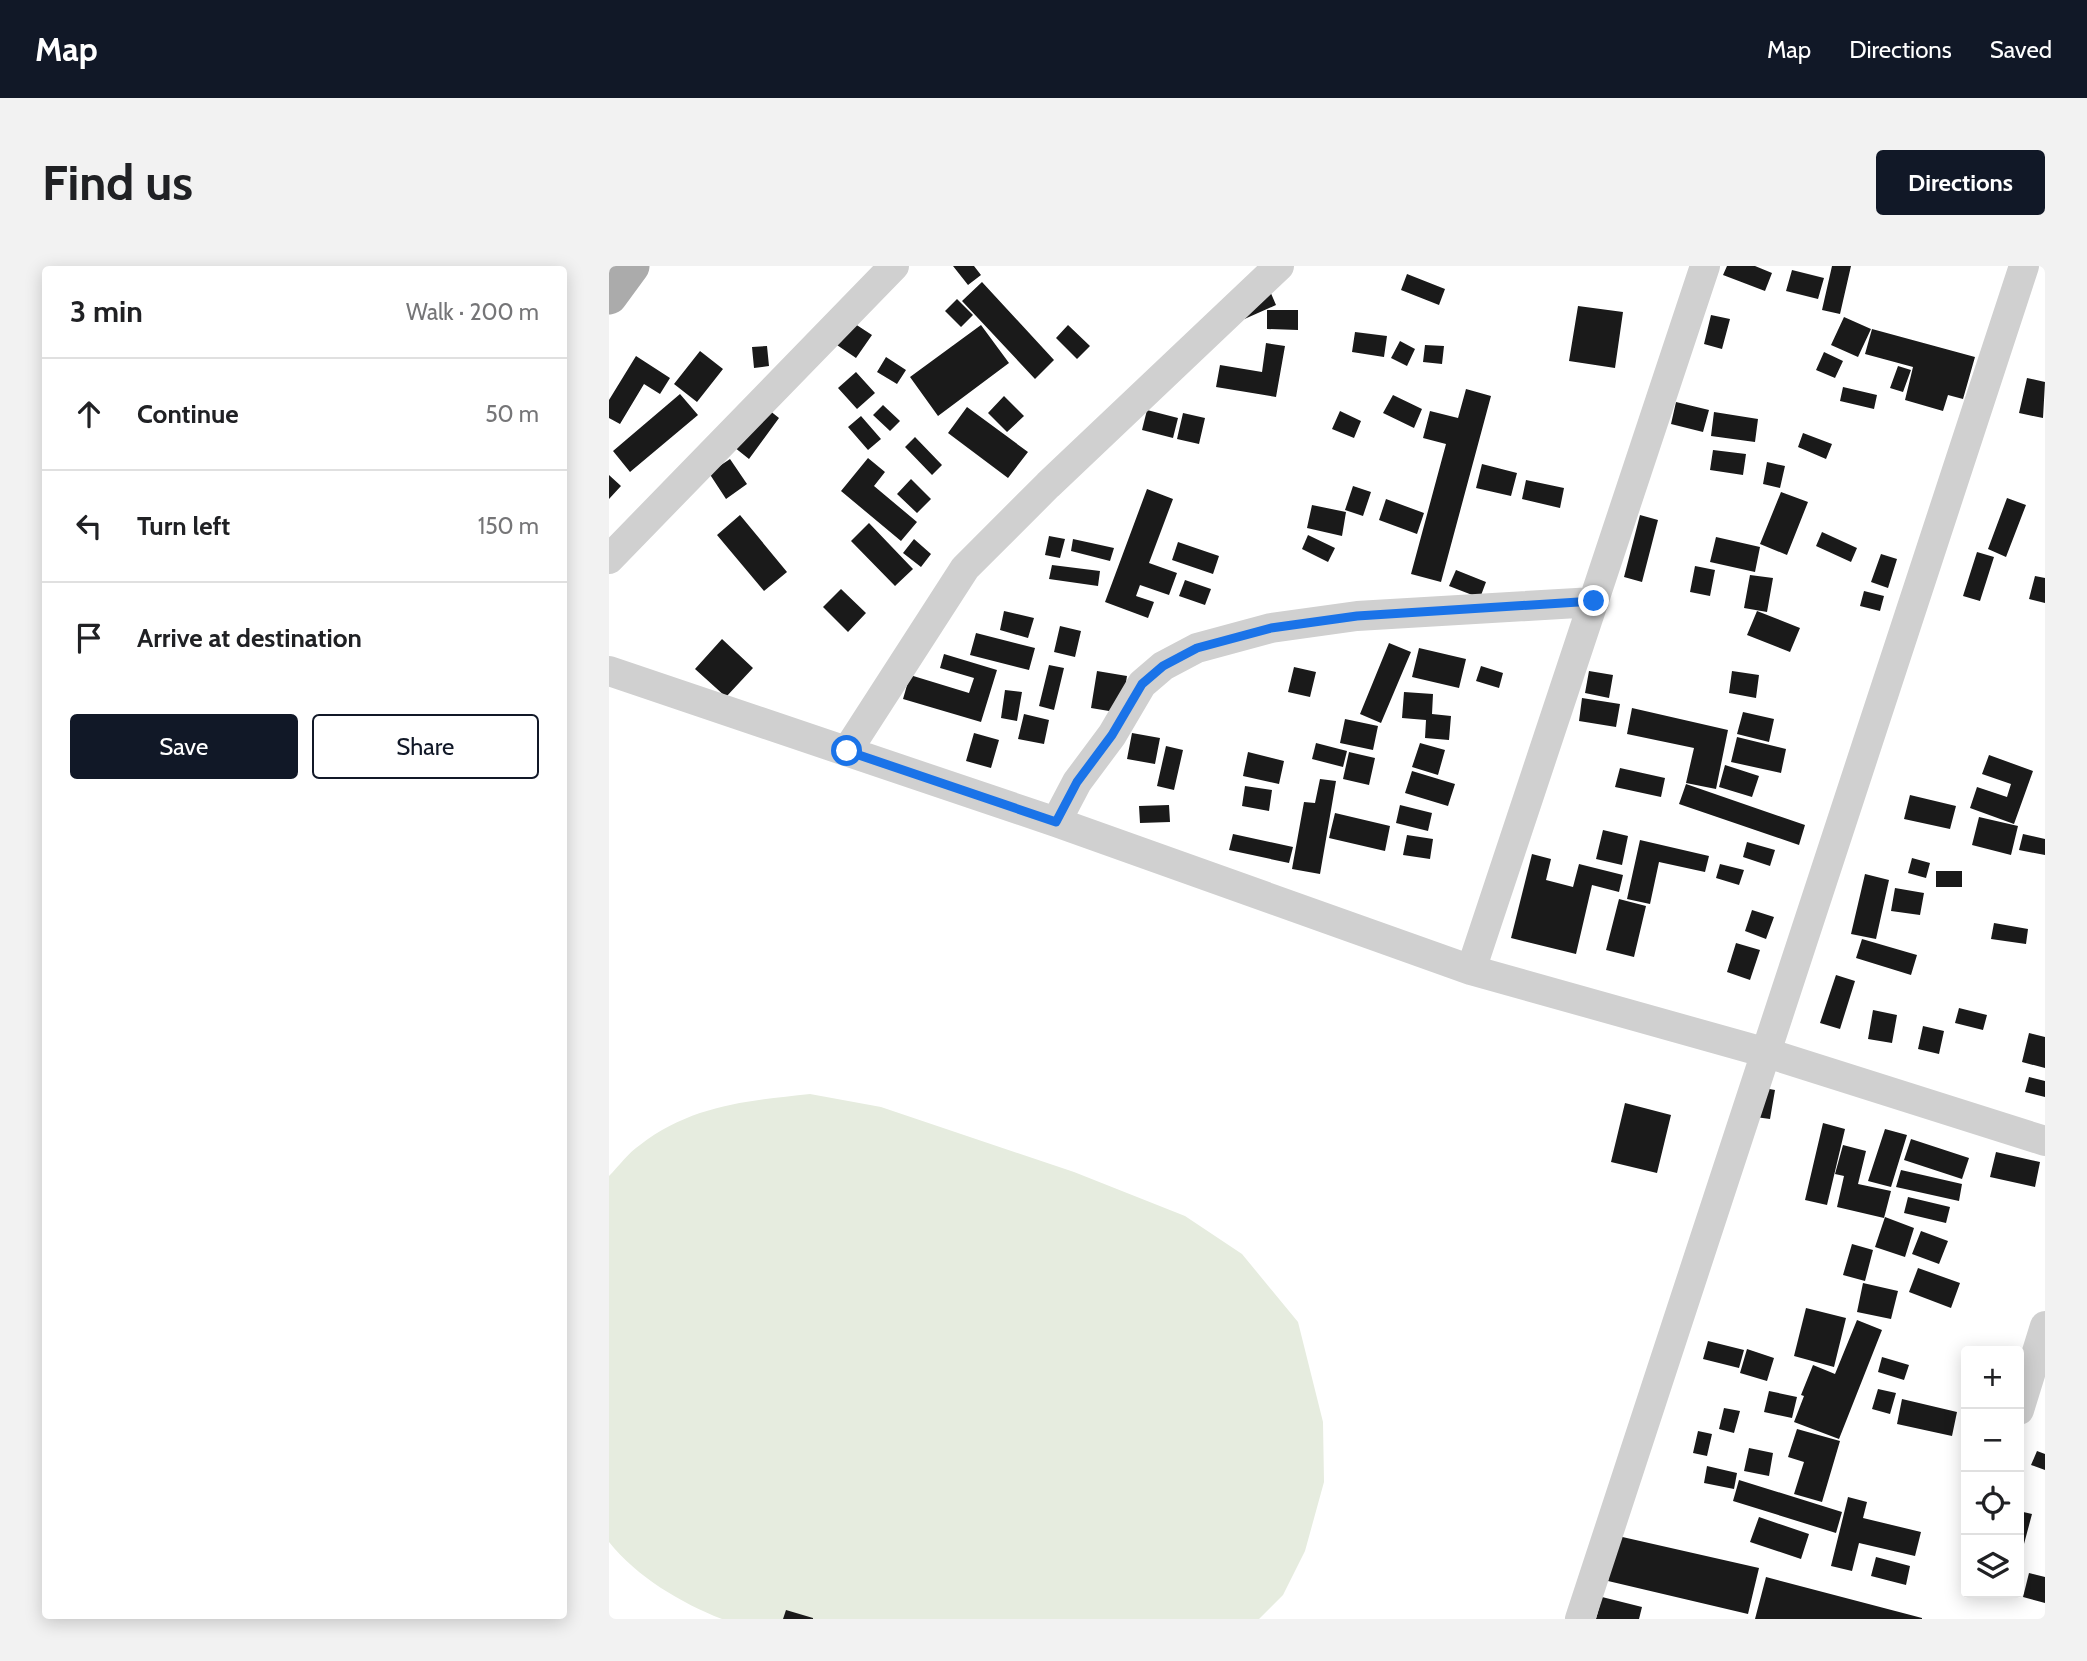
<!DOCTYPE html>
<html lang="en">
<head>
<meta charset="utf-8">
<style>
  :root { --surface:#fff; --page:#f2f2f2; --text:#202124; --muted:#757577; --line:#e0e0e0; --accent:#111827 }
  body { margin:0; font-family:Cabin,sans-serif; background:var(--page); color:var(--text) }
  .controls { position:absolute; right:21px; bottom:21px; display:grid; overflow:hidden; border-radius:7px; box-shadow:0 4px 18px #0003 }
  .controls button { width:63px; height:63px; display:grid; place-items:center; padding:0; border:0; border-bottom:2px solid var(--line); background:var(--surface); color:var(--text); font:35px sans-serif }
  .stop { position:absolute; width:21px; height:21px; margin:-16px; border:5px solid #1a73e8; border-radius:50%; background:#fff }
  .stop.end { background:#1a73e8; border-color:#fff; box-shadow:0 2px 7px #0008 }
  .list { margin:0; padding:0; list-style:none }
  h2 { display:flex; justify-content:space-between; align-items:center; height:91px; margin:0; padding:0 28px; font-size:30px }
  h2 small { font-size:23px; font-weight:400; color:var(--muted) }
  .list li { display:grid; grid-template-columns:46px 1fr auto; gap:21px; align-items:center; box-sizing:border-box; height:112px; padding:0 28px; border-top:2px solid var(--line) }
  .list b { display:block; font-size:26px; white-space:nowrap }
  .list em { font-size:23px; font-style:normal; color:var(--muted) }
  .actions { display:flex; gap:14px; padding:21px 28px }
  .actions a { flex:1; padding:16px 0; border:2px solid var(--accent); border-radius:7px; text-align:center; font-size:24px; color:var(--accent) }
  .actions .main { background:var(--accent); color:#fff }
  .icon { flex:none; width:38px; height:38px; fill:none; stroke:currentColor; stroke-width:2; stroke-linecap:round; stroke-linejoin:round }
  .map { position:relative; flex:none; width:1436px; height:1353px; overflow:hidden; border-radius:7px }
  header { display:flex; align-items:center; gap:42px; box-sizing:border-box; height:98px; padding:0 35px; background:var(--accent); color:#fff }
  header strong { font-size:33px }
  nav { display:flex; gap:38px; margin-inline-start:auto; font-size:24px }
  .intro { display:flex; align-items:center; justify-content:space-between; box-sizing:border-box; height:168px; padding:0 42px }
  h1 { margin:0; font-size:49px }
  .button { padding:18px 32px; border-radius:7px; background:var(--accent); color:#fff; font-size:24px; font-weight:700 }
  main { display:flex; gap:42px; padding:0 42px }
  aside { flex:1; background:var(--surface); border-radius:7px; box-shadow:0 4px 18px #0003 }
  .map>svg:first-child { display:block }
</style>
</head>
<body>
<header>
<strong>Map</strong>
<nav><a>Map</a><a>Directions</a><a>Saved</a></nav>
</header>
<div class="intro"><h1>Find us</h1><a class="button">Directions</a></div>
<main>
<aside>
<h2>3 min<small>Walk · 200 m</small></h2>
<ul class="list">
<li><svg class="icon" aria-label="ahead" viewBox="0 0 24 24"><path d="M12 20V5M6 11l6-6 6 6"/></svg><div><b>Continue</b></div><em>50 m</em></li>
<li><svg class="icon" aria-label="left" viewBox="0 0 24 24"><path d="M17 20v-9H6M10 6l-5 5 5 5"/></svg><div><b>Turn left</b></div><em>150 m</em></li>
<li><svg class="icon" aria-label="arrive" viewBox="0 0 24 24"><path d="M6 21V4h12l-3 4 3 4H6"/></svg><div><b>Arrive at destination</b></div></li>
</ul>
<div class="actions"><a class="main">Save</a><a>Share</a></div>
</aside>
<div class="map">
<svg width="1436" height="1353" viewBox="0 0 1436 1353">
  <rect width="100%" height="100%" fill="#fff"/>
  <path fill="#e6ecdf" d="M 201,828 L 272,841 L 465,906 L 576,950 L 633,988 L 689,1056 L 714,1156 L 715,1216 L 696,1285 L 674,1329 L 650,1353 L 113,1353 C 72,1337 28,1311 0,1276 L 0,910 C 10,900 19,887 31,879 C 83,839 138,835 201,828 Z"/>
  <path fill="#1a1a1a" d="M 344,0 L 365,0 L 372,9 L 359,19 Z
    M 1118,0 L 1146,0 L 1163,7 L 1156,25 L 1114,9 Z
    M 1223,0 L 1242,0 L 1231,48 L 1213,44 Z
    M 1183,4 L 1215,12 L 1209,33 L 1177,25 Z
    M 798,8 L 836,23 L 830,39 L 792,24 Z
    M 373,16 L 445,94 L 426,113 L 353,35 Z
    M 661,25 L 667,39 L 631,55 Z
    M 348,33 L 364,49 L 352,61 L 336,45 Z
    M 969,40 L 1014,46 L 1006,102 L 960,95 Z
    M 658,44 L 689,44 L 689,64 L 658,63 Z
    M 1102,49 L 1121,53 L 1113,83 L 1095,78 Z
    M 1235,51 L 1262,63 L 1249,91 L 1222,79 Z
    M 240,54 L 263,69 L 247,92 L 225,77 Z
    M 372,59 L 400,97 L 329,150 L 301,111 Z
    M 459,59 L 481,80 L 468,93 L 447,72 Z
    M 1263,63 L 1366,91 L 1354,133 L 1339,129 L 1334,145 L 1296,134 L 1304,101 L 1256,88 Z
    M 746,66 L 778,70 L 775,91 L 743,86 Z
    M 791,75 L 806,83 L 798,100 L 782,92 Z
    M 657,77 L 676,80 L 667,131 L 607,121 L 611,99 L 653,106 Z
    M 816,79 L 835,80 L 833,98 L 814,96 Z
    M 158,80 L 160,100 L 145,102 L 143,81 Z
    M 91,85 L 114,103 L 88,136 L 65,118 Z
    M 1215,86 L 1234,95 L 1226,112 L 1207,104 Z
    M 27,90 L 61,112 L 51,128 L 35,118 L 11,158 L 0,152 L 0,134 Z
    M 277,91 L 297,104 L 288,118 L 268,106 Z
    M 1289,100 L 1302,104 L 1294,126 L 1281,122 Z
    M 247,106 L 266,127 L 248,143 L 229,122 Z
    M 1418,112 L 1436,116 L 1434,152 L 1410,147 Z
    M 1234,121 L 1268,129 L 1265,143 L 1231,135 Z
    M 857,123 L 882,130 L 832,316 L 802,308 L 837,178 L 814,172 L 821,145 L 849,152 Z
    M 71,128 L 89,149 L 21,206 L 4,185 Z
    M 784,129 L 813,143 L 805,162 L 774,147 Z
    M 395,130 L 415,150 L 398,166 L 379,147 Z
    M 1067,136 L 1100,144 L 1094,166 L 1062,158 Z
    M 274,139 L 291,155 L 281,165 L 264,149 Z
    M 155,140 L 170,152 L 140,193 L 125,181 Z
    M 358,141 L 419,186 L 399,212 L 339,167 Z
    M 538,144 L 569,152 L 564,172 L 533,164 Z
    M 731,145 L 752,155 L 745,172 L 723,163 Z
    M 1105,146 L 1149,153 L 1146,176 L 1102,170 Z
    M 574,147 L 596,152 L 590,178 L 568,173 Z
    M 252,150 L 272,173 L 259,184 L 239,161 Z
    M 1194,167 L 1223,178 L 1217,193 L 1189,181 Z
    M 306,171 L 333,199 L 323,209 L 296,181 Z
    M 1104,184 L 1137,188 L 1134,209 L 1101,204 Z
    M 259,192 L 276,206 L 265,220 L 308,256 L 292,275 L 232,225 Z
    M 121,193 L 138,218 L 117,233 L 100,207 Z
    M 1158,196 L 1176,200 L 1171,222 L 1154,218 Z
    M 873,198 L 908,207 L 902,230 L 867,222 Z
    M 0,209 L 12,220 L 0,233 Z
    M 302,213 L 322,233 L 308,247 L 288,228 Z
    M 917,214 L 955,222 L 951,242 L 913,233 Z
    M 744,220 L 762,226 L 754,250 L 736,244 Z
    M 538,223 L 564,233 L 540,297 L 568,307 L 560,329 L 531,319 L 527,330 L 545,336 L 539,352 L 496,336 Z
    M 1172,226 L 1199,236 L 1178,289 L 1151,278 Z
    M 1398,232 L 1417,239 L 1397,291 L 1379,283 Z
    M 777,233 L 815,247 L 808,268 L 770,254 Z
    M 703,239 L 737,246 L 733,270 L 698,262 Z
    M 131,249 L 178,306 L 155,325 L 108,269 Z
    M 1031,249 L 1049,254 L 1033,316 L 1015,311 Z
    M 260,257 L 304,303 L 286,320 L 242,275 Z
    M 1213,266 L 1248,282 L 1242,296 L 1207,280 Z
    M 699,269 L 726,282 L 719,296 L 693,283 Z
    M 440,270 L 456,273 L 451,292 L 436,289 Z
    M 1107,271 L 1151,281 L 1146,306 L 1101,296 Z
    M 305,273 L 322,288 L 312,301 L 294,287 Z
    M 464,273 L 505,282 L 501,295 L 462,285 Z
    M 569,276 L 610,290 L 604,308 L 563,294 Z
    M 1368,286 L 1385,291 L 1371,335 L 1354,330 Z
    M 1272,288 L 1288,293 L 1279,322 L 1262,316 Z
    M 443,299 L 491,305 L 489,320 L 440,313 Z
    M 1086,300 L 1106,304 L 1101,330 L 1081,326 Z
    M 847,304 L 877,316 L 871,332 L 840,320 Z
    M 1141,309 L 1164,312 L 1158,346 L 1135,342 Z
    M 1426,310 L 1436,312 L 1436,337 L 1420,333 Z
    M 576,314 L 602,323 L 596,339 L 570,330 Z
    M 232,323 L 257,347 L 239,366 L 214,341 Z
    M 1255,325 L 1275,330 L 1271,345 L 1251,340 Z
    M 395,345 L 425,352 L 419,372 L 391,364 Z
    M 1148,345 L 1191,362 L 1181,386 L 1138,369 Z
    M 451,360 L 472,365 L 466,391 L 445,386 Z
    M 367,367 L 426,382 L 420,404 L 361,389 Z
    M 113,373 L 144,402 L 117,431 L 86,403 Z
    M 780,377 L 802,386 L 772,457 L 751,448 Z
    M 810,382 L 857,393 L 850,422 L 803,411 Z
    M 335,388 L 388,404 L 372,456 L 294,433 L 301,409 L 360,427 L 365,412 L 331,402 Z
    M 440,399 L 455,402 L 445,444 L 430,440 Z
    M 872,400 L 894,407 L 890,422 L 867,415 Z
    M 685,401 L 707,406 L 701,431 L 679,426 Z
    M 488,405 L 518,410 L 512,447 L 482,442 Z
    M 980,405 L 1004,409 L 1000,432 L 976,427 Z
    M 1123,405 L 1150,409 L 1147,432 L 1120,427 Z
    M 396,424 L 413,426 L 408,455 L 392,452 Z
    M 795,426 L 824,428 L 823,448 L 842,450 L 840,474 L 816,472 L 817,454 L 793,452 Z
    M 973,432 L 1011,438 L 1007,461 L 970,455 Z
    M 1023,442 L 1119,464 L 1107,523 L 1077,517 L 1085,482 L 1018,468 Z
    M 1134,446 L 1165,453 L 1160,476 L 1128,468 Z
    M 415,448 L 440,454 L 435,478 L 409,473 Z
    M 736,453 L 769,460 L 764,484 L 731,477 Z
    M 365,467 L 390,474 L 382,502 L 357,495 Z
    M 523,467 L 551,472 L 546,498 L 518,493 Z
    M 1128,471 L 1177,483 L 1172,507 L 1122,496 Z
    M 707,477 L 738,485 L 734,501 L 703,493 Z
    M 811,477 L 836,484 L 829,509 L 803,501 Z
    M 557,480 L 574,484 L 565,524 L 548,520 Z
    M 639,486 L 675,495 L 670,518 L 634,510 Z
    M 740,486 L 766,492 L 760,519 L 734,513 Z
    M 1380,489 L 1424,505 L 1405,558 L 1361,542 L 1368,521 L 1398,531 L 1402,518 L 1373,508 Z
    M 1116,499 L 1150,510 L 1143,531 L 1110,521 Z
    M 1011,502 L 1056,512 L 1052,531 L 1006,521 Z
    M 803,505 L 846,518 L 839,540 L 796,527 Z
    M 711,513 L 727,515 L 711,608 L 683,603 L 695,536 L 706,537 Z
    M 1077,518 L 1196,559 L 1190,579 L 1070,538 Z
    M 636,520 L 663,524 L 660,545 L 633,540 Z
    M 1301,529 L 1347,540 L 1341,563 L 1295,553 Z
    M 560,539 L 561,556 L 531,557 L 530,540 Z
    M 791,539 L 823,547 L 819,565 L 787,557 Z
    M 726,547 L 781,560 L 776,585 L 720,572 Z
    M 1370,551 L 1409,560 L 1402,589 L 1363,579 Z
    M 994,564 L 1019,570 L 1013,599 L 987,593 Z
    M 624,568 L 684,581 L 680,597 L 620,584 Z
    M 1414,568 L 1436,573 L 1436,589 L 1410,584 Z
    M 798,569 L 824,573 L 821,593 L 794,589 Z
    M 1031,574 L 1100,590 L 1096,606 L 1050,596 L 1041,638 L 1018,633 Z
    M 1138,576 L 1166,584 L 1161,600 L 1134,591 Z
    M 923,588 L 942,593 L 937,614 L 964,621 L 970,598 L 1014,609 L 1010,626 L 983,619 L 967,688 L 902,672 Z
    M 1303,592 L 1321,597 L 1317,612 L 1299,607 Z
    M 1111,598 L 1135,604 L 1130,619 L 1107,612 Z
    M 1327,605 L 1353,605 L 1353,621 L 1327,621 Z
    M 1256,608 L 1280,614 L 1267,673 L 1242,668 Z
    M 1286,622 L 1315,627 L 1311,649 L 1282,645 Z
    M 1010,633 L 1037,640 L 1025,691 L 997,684 Z
    M 1143,644 L 1165,651 L 1157,673 L 1136,665 Z
    M 1385,657 L 1419,663 L 1417,678 L 1382,673 Z
    M 1253,673 L 1308,689 L 1302,709 L 1247,692 Z
    M 1127,677 L 1151,684 L 1141,714 L 1118,706 Z
    M 1227,709 L 1246,715 L 1231,763 L 1211,757 Z
    M 1350,742 L 1378,749 L 1374,764 L 1346,757 Z
    M 1264,744 L 1288,749 L 1283,777 L 1259,773 Z
    M 1314,760 L 1335,765 L 1330,788 L 1309,783 Z
    M 1420,767 L 1436,771 L 1436,802 L 1413,796 Z
    M 1420,811 L 1436,815 L 1436,831 L 1416,826 Z
    M 1144,820 L 1166,824 L 1161,853 L 1139,850 Z
    M 1016,837 L 1062,849 L 1048,907 L 1002,896 Z
    M 1214,857 L 1236,863 L 1218,939 L 1196,934 Z
    M 1276,863 L 1298,869 L 1282,921 L 1259,915 Z
    M 1302,873 L 1360,892 L 1353,913 L 1295,894 Z
    M 1234,879 L 1257,885 L 1249,918 L 1282,925 L 1275,952 L 1228,941 L 1235,910 L 1226,908 Z
    M 1387,886 L 1431,896 L 1426,921 L 1381,911 Z
    M 1292,904 L 1353,918 L 1350,935 L 1287,921 Z
    M 1299,931 L 1341,941 L 1337,957 L 1295,947 Z
    M 1276,951 L 1305,962 L 1296,991 L 1266,981 Z
    M 1312,965 L 1339,975 L 1330,998 L 1303,988 Z
    M 1243,978 L 1264,984 L 1256,1015 L 1234,1009 Z
    M 1309,1002 L 1351,1017 L 1342,1042 L 1300,1026 Z
    M 1254,1017 L 1289,1025 L 1282,1053 L 1248,1046 Z
    M 1197,1042 L 1237,1052 L 1225,1101 L 1185,1090 Z
    M 1248,1054 L 1273,1064 L 1230,1173 L 1185,1156 L 1195,1130 L 1192,1129 L 1204,1099 L 1226,1108 Z
    M 1099,1075 L 1135,1084 L 1130,1102 L 1094,1093 Z
    M 1138,1083 L 1165,1092 L 1158,1115 L 1131,1107 Z
    M 1273,1091 L 1300,1099 L 1295,1114 L 1269,1106 Z
    M 1269,1123 L 1287,1127 L 1281,1148 L 1263,1143 Z
    M 1160,1125 L 1188,1131 L 1183,1152 L 1155,1146 Z
    M 1293,1133 L 1348,1146 L 1343,1170 L 1288,1158 Z
    M 1115,1142 L 1131,1145 L 1125,1167 L 1110,1163 Z
    M 1188,1163 L 1231,1175 L 1213,1236 L 1185,1228 L 1195,1196 L 1179,1191 Z
    M 1089,1165 L 1103,1168 L 1098,1190 L 1084,1187 Z
    M 1140,1182 L 1164,1187 L 1160,1210 L 1135,1205 Z
    M 1428,1185 L 1436,1188 L 1436,1204 L 1422,1199 Z
    M 1098,1200 L 1128,1207 L 1125,1223 L 1095,1217 Z
    M 1130,1214 L 1233,1246 L 1227,1267 L 1124,1235 Z
    M 1239,1231 L 1258,1236 L 1254,1252 L 1312,1266 L 1306,1290 L 1250,1277 L 1243,1305 L 1222,1300 Z
    M 1410,1245 L 1423,1248 L 1415,1278 L 1410,1277 Z
    M 1150,1251 L 1200,1268 L 1192,1293 L 1141,1276 Z
    M 1009,1270 L 1150,1302 L 1139,1348 L 999,1315 Z
    M 1267,1291 L 1301,1300 L 1297,1319 L 1262,1310 Z
    M 1420,1307 L 1436,1311 L 1436,1337 L 1414,1331 Z
    M 1157,1311 L 1313,1352 L 1313,1353 L 1146,1353 Z
    M 993,1331 L 1033,1341 L 1030,1353 L 987,1353 Z
    M 177,1344 L 204,1352 L 204,1353 L 174,1353 Z"/>
  <g fill="none" stroke-linecap="round" stroke-linejoin="round">
    <path stroke="#d0d0d0" stroke-width="30" d="M 0,293 L 285,0
      M 0,405 L 447,556 L 862,704 L 1158,787 L 1436,875
      M 238,485 L 356,302 L 439,219 L 670,0
      M 447,556 L 468,516 L 503,469 L 533,418 L 554,400 L 588,382 L 662,362 L 748,350 L 985,336
      M 862,704 L 1096,0
      M 1410,1144 L 1436,1060
      M 971,1353 L 1415,0"/>
    <path stroke="#ababab" stroke-width="37" d="M 0,30 L 22,0"/>
  </g>
  <g fill="none" stroke-linecap="round" stroke-linejoin="round">
    <path stroke="#1a73e8" stroke-width="9" d="M 238,485 L 447,556 L 468,516 L 503,469 L 533,418 L 554,400 L 588,382 L 662,362 L 748,350 L 985,335"/>
  </g>
</svg>
<div class="controls">
<button>+</button>
<button>−</button>
<button><svg class="icon" aria-label="locate" viewBox="0 0 24 24"><circle cx="12" cy="12" r="6"/><path d="M12 2v4M12 18v4M2 12h4M18 12h4"/></svg></button>
<button><svg class="icon" aria-label="layers" viewBox="0 0 24 24"><path d="M12 4l9 5-9 5-9-5zM3 14l9 5 9-5"/></svg></button>
</div>
<div class="stop" style="left:238px;top:485px"></div>
<div class="stop end" style="left:985px;top:335px"></div>
</div>
</main>
</body>
</html>
